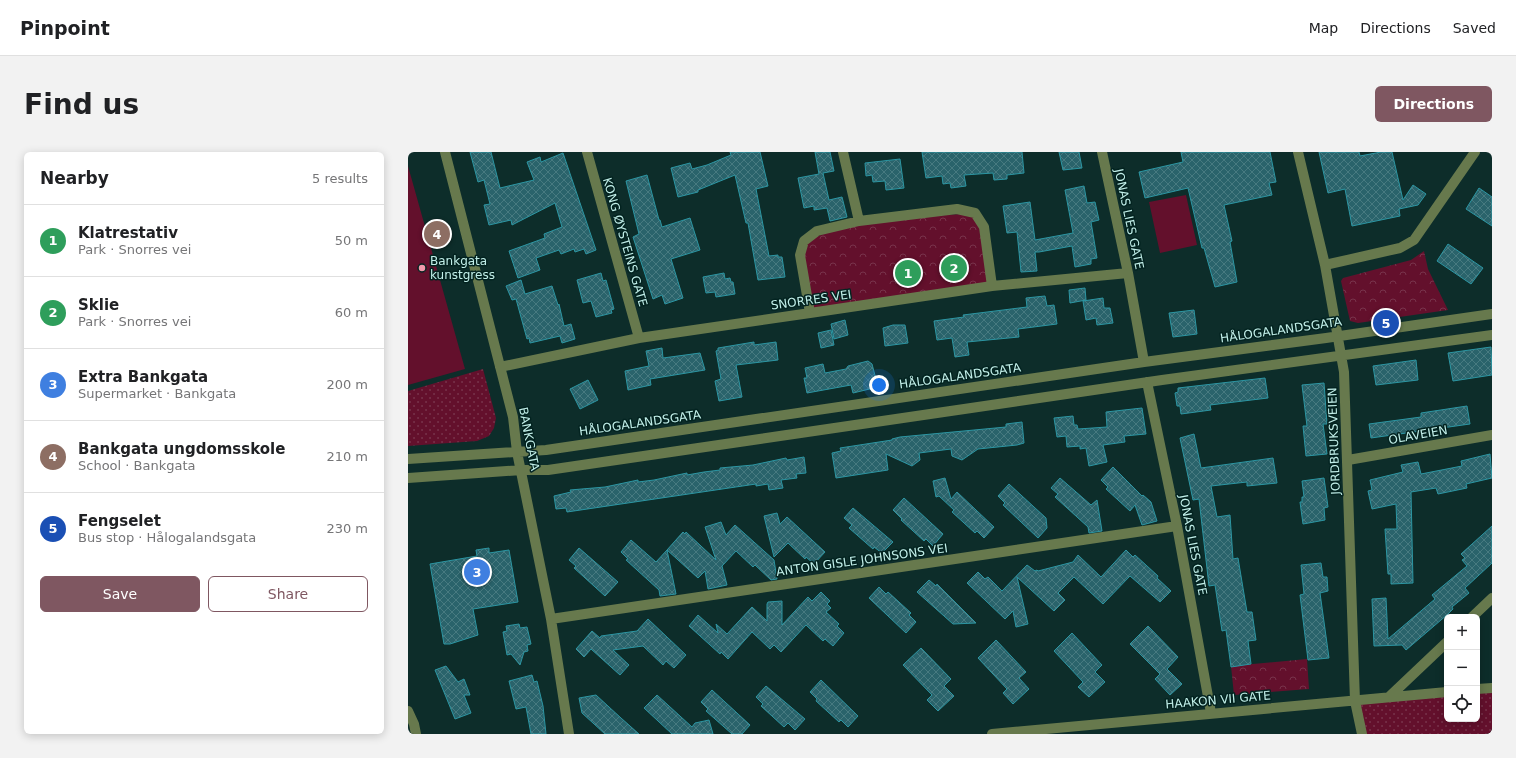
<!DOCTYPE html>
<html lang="en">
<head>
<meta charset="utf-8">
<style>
  :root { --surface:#fff; --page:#f2f2f2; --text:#202124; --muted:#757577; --line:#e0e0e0; --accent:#7f5761 }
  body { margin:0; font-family:"DejaVu Sans",sans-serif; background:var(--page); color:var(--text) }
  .controls { position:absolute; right:12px; bottom:12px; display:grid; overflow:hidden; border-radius:6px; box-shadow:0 2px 10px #0003 }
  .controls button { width:36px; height:36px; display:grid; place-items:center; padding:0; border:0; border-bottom:1px solid var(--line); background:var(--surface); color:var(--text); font:20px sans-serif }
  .you { position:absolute; left:471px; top:233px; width:14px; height:14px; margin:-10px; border:3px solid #fff; border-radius:50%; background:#1a73e8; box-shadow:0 0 0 6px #1a73e833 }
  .badge { display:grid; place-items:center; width:26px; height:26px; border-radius:50%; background:var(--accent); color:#fff; font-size:13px; font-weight:700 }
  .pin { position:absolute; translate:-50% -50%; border:2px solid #fff; box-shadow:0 1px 4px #0006 }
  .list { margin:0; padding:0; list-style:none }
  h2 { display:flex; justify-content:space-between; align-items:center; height:52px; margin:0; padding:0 16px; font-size:17px }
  h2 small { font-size:13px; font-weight:400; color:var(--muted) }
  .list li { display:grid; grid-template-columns:26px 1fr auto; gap:12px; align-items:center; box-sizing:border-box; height:72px; padding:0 16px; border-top:1px solid var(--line) }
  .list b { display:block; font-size:15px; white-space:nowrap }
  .list p { margin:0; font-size:13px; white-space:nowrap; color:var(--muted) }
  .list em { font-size:13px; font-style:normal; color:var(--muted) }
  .actions { display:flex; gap:8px; padding:12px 16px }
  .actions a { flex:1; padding:9px 0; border:1px solid var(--accent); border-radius:6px; text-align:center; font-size:14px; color:var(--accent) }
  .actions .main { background:var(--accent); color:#fff }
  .icon { flex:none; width:22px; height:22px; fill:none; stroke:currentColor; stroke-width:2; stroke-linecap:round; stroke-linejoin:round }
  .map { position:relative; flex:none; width:1084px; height:582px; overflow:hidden; border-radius:6px }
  header { display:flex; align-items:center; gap:24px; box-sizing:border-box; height:56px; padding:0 20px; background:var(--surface); border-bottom:1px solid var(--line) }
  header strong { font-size:19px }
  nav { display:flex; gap:22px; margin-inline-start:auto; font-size:14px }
  .intro { display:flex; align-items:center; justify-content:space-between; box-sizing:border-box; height:96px; padding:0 24px }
  h1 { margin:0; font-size:28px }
  .button { padding:10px 18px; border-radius:6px; background:var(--accent); color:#fff; font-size:14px; font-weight:700 }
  main { display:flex; gap:24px; padding:0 24px }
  aside { flex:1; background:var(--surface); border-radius:6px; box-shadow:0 2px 10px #0003 }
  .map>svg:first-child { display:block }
</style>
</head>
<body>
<header>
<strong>Pinpoint</strong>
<nav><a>Map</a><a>Directions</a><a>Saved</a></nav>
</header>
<div class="intro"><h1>Find us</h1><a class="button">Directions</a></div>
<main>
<aside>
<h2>Nearby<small>5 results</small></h2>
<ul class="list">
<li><span class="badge" style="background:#2e9e5b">1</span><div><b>Klatrestativ</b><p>Park · Snorres vei</p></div><em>50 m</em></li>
<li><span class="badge" style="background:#2e9e5b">2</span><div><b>Sklie</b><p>Park · Snorres vei</p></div><em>60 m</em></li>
<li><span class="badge" style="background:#3f7fe0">3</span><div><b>Extra Bankgata</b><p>Supermarket · Bankgata</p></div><em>200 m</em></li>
<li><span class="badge" style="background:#8d6e63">4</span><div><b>Bankgata ungdomsskole</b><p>School · Bankgata</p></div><em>210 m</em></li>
<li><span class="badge" style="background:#1a4fb4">5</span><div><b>Fengselet</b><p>Bus stop · Hålogalandsgata</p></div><em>230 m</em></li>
</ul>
<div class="actions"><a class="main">Save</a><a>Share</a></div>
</aside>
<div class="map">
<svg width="1084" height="582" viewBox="0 0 1084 582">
  <defs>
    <pattern id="grass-dots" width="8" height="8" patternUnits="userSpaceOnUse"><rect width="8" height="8" fill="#63102c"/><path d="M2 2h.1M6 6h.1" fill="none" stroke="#78334b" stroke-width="1.8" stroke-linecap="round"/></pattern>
    <pattern id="park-crowns" width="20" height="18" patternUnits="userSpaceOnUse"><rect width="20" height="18" fill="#63102c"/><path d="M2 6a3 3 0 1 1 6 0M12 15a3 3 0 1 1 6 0" fill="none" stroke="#78334b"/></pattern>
    <pattern id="building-cross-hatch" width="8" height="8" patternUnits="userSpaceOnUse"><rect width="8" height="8" fill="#2a636b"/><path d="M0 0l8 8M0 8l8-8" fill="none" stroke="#477a80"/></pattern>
  </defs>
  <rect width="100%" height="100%" fill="#0d2d2a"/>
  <path fill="url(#grass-dots)" d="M 75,217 L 88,266 L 86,276 L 81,284 L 69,289 L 0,294 L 0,239 Z
    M 1084,536 L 1084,582 L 954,582 L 947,549 L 1039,540 L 1039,567 L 1069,567 L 1069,537 Z"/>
  <path fill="url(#park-crowns)" d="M 567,61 L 576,75 L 584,134 L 402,161 L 392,103 L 396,89 L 451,69 Z
    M 1016,99 L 1020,117 L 1040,158 L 950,171 L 942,169 L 933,129 L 935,126 L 1003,108 Z
    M 899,507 L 901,537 L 826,543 L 823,514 Z"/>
  <path fill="#63102c" d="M 0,14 L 57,217 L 0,233 Z
    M 778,43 L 789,93 L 752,101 L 741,50 Z"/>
  <path fill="url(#building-cross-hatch)" stroke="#2c96a3" d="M 62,0 L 83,0 L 92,36 L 126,28 L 119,10 L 132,5 L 133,10 L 155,1 L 188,98 L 178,102 L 176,97 L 167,100 L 166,97 L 153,102 L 151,98 L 128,106 L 132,118 L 110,126 L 101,99 L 137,86 L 136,82 L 154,75 L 147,51 L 104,73 L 103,68 L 81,73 L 76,53 L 82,52 L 76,28 L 70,30 Z
    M 322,0 L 352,0 L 360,34 L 348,37 L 361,104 L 370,103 L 370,105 L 374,105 L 377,125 L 350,128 L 340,71 L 338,71 L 327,23 L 290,38 L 290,40 L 270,45 L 263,16 L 282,11 L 284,17 L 299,13 L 323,3 Z
    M 407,0 L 422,0 L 426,19 L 415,21 L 421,48 L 434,45 L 439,65 L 422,69 L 419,56 L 406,58 L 406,54 L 396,56 L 390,26 L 411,22 Z
    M 514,0 L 614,0 L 616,21 L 599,23 L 599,27 L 586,28 L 585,21 L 556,23 L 558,34 L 543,36 L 542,31 L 535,32 L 534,24 L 518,26 Z
    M 651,0 L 671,0 L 674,16 L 655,18 Z
    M 773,0 L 862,0 L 868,30 L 861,31 L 864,43 L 816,53 L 824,89 L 822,90 L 829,130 L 807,135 L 796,96 L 794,96 L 780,36 L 737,46 L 731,20 L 775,10 Z
    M 911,0 L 951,0 L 952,4 L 973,0 L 984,0 L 995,48 L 1005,33 L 1018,42 L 1010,53 L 991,57 L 992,64 L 944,74 L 937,37 L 920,41 Z
    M 492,7 L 496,36 L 478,38 L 477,29 L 465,30 L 464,23 L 458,24 L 457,11 Z
    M 239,23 L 251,68 L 252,68 L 254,75 L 282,66 L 292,98 L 263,107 L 275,146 L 257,152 L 254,143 L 245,147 L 225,85 L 231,82 L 218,29 Z
    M 676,34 L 679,51 L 687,50 L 691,68 L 683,70 L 689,106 L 683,107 L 683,112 L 667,115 L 664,94 L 631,100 L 627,100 L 629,119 L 613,120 L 609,80 L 599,81 L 595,54 L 622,50 L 627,88 L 665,81 L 657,38 Z
    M 1071,36 L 1084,45 L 1084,74 L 1058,57 Z
    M 1040,92 L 1075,116 L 1063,132 L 1029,109 Z
    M 193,121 L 195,129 L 198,128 L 206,157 L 203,158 L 204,161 L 188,165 L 183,149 L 175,151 L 169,128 Z
    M 316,121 L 317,127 L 322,126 L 323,130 L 325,130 L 327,142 L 308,145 L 307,140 L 298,141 L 295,125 Z
    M 113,128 L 117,142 L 144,134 L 150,153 L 151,152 L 156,174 L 163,172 L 167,187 L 154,191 L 152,184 L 122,191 L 121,186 L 119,187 L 108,147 L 104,148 L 98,134 Z
    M 677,136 L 678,148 L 662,151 L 661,138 Z
    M 637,144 L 639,154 L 646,153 L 649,172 L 610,177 L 611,185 L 559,190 L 561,203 L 547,205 L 544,186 L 529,188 L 526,169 L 556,165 L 555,163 L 619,155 L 618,146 Z
    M 695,146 L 696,156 L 702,156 L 705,171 L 689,173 L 688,166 L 678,168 L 675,149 Z
    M 786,158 L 789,182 L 765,185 L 761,161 Z
    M 437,168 L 440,183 L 426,187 L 423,172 Z
    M 485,173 L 497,173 L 500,191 L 477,194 L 475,176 Z
    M 423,178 L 426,193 L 413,196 L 410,181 Z
    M 346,190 L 346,193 L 368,190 L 370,208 L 328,213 L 334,245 L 311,249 L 307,229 L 313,227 L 308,199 L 310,198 L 310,196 Z
    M 1083,195 L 1084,223 L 1045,229 L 1040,201 Z
    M 254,196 L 255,206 L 292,201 L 297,218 L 242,227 L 243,233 L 220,238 L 217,219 L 241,214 L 238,199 Z
    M 1008,208 L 1010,228 L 968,233 L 965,214 Z
    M 460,209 L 464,212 L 470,235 L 445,241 L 443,233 L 399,241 L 396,226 L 399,226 L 397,216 L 415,212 L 417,221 L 438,217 L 440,214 Z
    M 857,226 L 860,246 L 802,253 L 803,258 L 773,262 L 772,254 L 769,254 L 767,241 L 770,240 L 770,236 Z
    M 180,228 L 190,248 L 172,257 L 162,237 Z
    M 916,231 L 919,272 L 915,272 L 919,302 L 898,304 L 895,274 L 899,274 L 894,233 Z
    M 1059,254 L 1062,272 L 963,286 L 961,272 L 1013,265 L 1013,261 Z
    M 734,256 L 738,282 L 716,284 L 717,290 L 695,293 L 699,310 L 681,314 L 678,296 L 672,297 L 672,294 L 659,295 L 658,284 L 649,285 L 646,266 L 665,264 L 666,273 L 669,273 L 670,277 L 699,275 L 698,260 Z
    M 614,270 L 616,291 L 609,293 L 570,297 L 554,308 L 544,304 L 543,297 L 511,301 L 512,308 L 504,314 L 478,302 L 480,318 L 428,326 L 424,301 L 433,299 L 432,296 L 484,288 L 484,287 L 492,285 L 598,275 L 598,272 Z
    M 786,282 L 793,316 L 865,306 L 869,331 L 839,334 L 839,330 L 803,334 L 809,365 L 822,363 L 825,407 L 830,406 L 839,460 L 844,460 L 848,488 L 840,489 L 843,512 L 823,515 L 818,478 L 814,479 L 807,433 L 801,434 L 791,347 L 785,348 L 772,286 Z
    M 1082,302 L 1084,326 L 1058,332 L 1059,336 L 1030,342 L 1028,336 L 1003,340 L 1005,431 L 983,432 L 983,422 L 980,422 L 977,377 L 989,377 L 988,352 L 964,357 L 960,339 L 964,338 L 962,328 L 995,320 L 993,313 L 1010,310 L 1013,322 L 1054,314 L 1053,309 Z
    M 396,305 L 398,321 L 388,322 L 389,326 L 373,328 L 375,336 L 361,338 L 360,332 L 348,334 L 348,332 L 159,360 L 158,356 L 148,357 L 146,344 L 163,340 L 162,338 L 197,335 L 230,328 L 230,330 L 246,328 L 279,321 L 279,323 L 296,320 L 312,318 L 312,316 L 345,313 L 378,306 L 379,308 Z
    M 705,315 L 734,344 L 735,343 L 743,350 L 749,369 L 734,373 L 727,353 L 722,359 L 698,337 L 700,335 L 693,328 Z
    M 537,326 L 543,347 L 549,340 L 586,375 L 576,386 L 569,379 L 567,381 L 544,360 L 546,358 L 531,344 L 528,345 L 525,329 Z
    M 652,326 L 683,353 L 689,348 L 694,379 L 681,381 L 680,375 L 647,345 L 650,342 L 643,336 Z
    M 916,326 L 920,355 L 916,356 L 917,368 L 895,372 L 892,350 L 894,350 L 894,345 L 896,345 L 894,329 Z
    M 601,332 L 638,366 L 639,376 L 630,386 L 595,353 L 597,351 L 590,344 Z
    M 496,346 L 535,382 L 525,394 L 518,387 L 516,389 L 493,368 L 494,367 L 485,358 Z
    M 445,356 L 485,390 L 474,401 L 466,395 L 465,397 L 441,376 L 444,373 L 436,366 Z
    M 369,361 L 372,372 L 379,365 L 417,400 L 406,412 L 398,405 L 397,407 L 380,391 L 366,405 L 356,364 Z
    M 313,370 L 318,383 L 327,373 L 366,408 L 369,427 L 363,428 L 347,413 L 345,415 L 328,399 L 314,414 L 319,433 L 300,437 L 297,419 L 290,426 L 259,398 L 275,380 L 277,382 L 278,380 L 308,408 L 297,375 Z
    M 1084,374 L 1084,411 L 1057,436 L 1061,441 L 1044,455 L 1045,457 L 1040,462 L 998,498 L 994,493 L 966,494 L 964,447 L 978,446 L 980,487 L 1027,447 L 1024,443 L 1059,414 L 1054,408 L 1057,406 L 1053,402 Z
    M 223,388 L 248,410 L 259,398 L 268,442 L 252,444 L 251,438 L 218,408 L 220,407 L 213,400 Z
    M 81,396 L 81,401 L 101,398 L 110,450 L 65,457 L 70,483 L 42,492 L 36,492 L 22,412 L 69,404 L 68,398 Z
    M 171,396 L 210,430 L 197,444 L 166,416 L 168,414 L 161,408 Z
    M 718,398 L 725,405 L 727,403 L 750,424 L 749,426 L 763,439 L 752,450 L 722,424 L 695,452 L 666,425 L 650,441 L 657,448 L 646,459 L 609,425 L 620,472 L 608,475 L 605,459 L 597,467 L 559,431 L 570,420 L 577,427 L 580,425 L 594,439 L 619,413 L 627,419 L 629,418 L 630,419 L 665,410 L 670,403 L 693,425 Z
    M 913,411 L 915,425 L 919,425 L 920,439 L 912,441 L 921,506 L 900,508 L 892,443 L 896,442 L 893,413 Z
    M 521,428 L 528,434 L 529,432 L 568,471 L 545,472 L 509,440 Z
    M 471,435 L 478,442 L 480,440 L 503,461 L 501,463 L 508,470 L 498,481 L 461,446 Z
    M 413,440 L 422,449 L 419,452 L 423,456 L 418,460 L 431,472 L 429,474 L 436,481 L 425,494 L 417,487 L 415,489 L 398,473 L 373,500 L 366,493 L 362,497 L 344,480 L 320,507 L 313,500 L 312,502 L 281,474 L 290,463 L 310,481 L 308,472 L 319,482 L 344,455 L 359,469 L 359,452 L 360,450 L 374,449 L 374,473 L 400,445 L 404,449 Z
    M 240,467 L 278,503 L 266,516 L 258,509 L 255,513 L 235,494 L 205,498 L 221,513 L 212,523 L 183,497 L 176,505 L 168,497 L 184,479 L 192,486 L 193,484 L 229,479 Z
    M 111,472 L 112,476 L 119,475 L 123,492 L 119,493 L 120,499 L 116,500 L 112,513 L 103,502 L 99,503 L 95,480 L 99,479 L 98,474 Z
    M 740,474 L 770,505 L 759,517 L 774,532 L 762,543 L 747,527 L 752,522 L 722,492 Z
    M 664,481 L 694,513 L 687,520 L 697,530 L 681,545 L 670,535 L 675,530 L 646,499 Z
    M 588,488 L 618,520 L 611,526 L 621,537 L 605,552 L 595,541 L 599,537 L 570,506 Z
    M 513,496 L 543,527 L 536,534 L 546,544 L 530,559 L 519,548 L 524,543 L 495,513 Z
    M 38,514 L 50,530 L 56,527 L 62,543 L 56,543 L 63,561 L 47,567 L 27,518 Z
    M 124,523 L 126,530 L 129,529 L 135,554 L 138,582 L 123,582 L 118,555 L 108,557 L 101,529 Z
    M 413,528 L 450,564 L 440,575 L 433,568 L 431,570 L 408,549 L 409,547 L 402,540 Z
    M 358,534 L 397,567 L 387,578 L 380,571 L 376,575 L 353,554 L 355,552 L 348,545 Z
    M 304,538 L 342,573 L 334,582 L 324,582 L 298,559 L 300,557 L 293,550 Z
    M 188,543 L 213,566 L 231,582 L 197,582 L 174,561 L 171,546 Z
    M 249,543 L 284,575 L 287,571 L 301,568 L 305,582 L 264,582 L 236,556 Z"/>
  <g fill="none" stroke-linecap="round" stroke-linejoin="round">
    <path stroke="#67794d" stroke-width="10" d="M 37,0 L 105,265 L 109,300 L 143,467 L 161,582
      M 179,0 L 231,186
      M 435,0 L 451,69
      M 694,0 L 720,121 L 736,210
      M 890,0 L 917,113 L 936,220 L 947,549 L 954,582
      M 917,113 L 992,96 L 1006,88 L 1067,0
      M 402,161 L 392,103 L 396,89 L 409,79 L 451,69 L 549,57 L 567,61 L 576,75 L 584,134
      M 92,215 L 231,186 L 402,161 L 584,134 L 720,121
      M 739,230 L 769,374 L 803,561
      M 0,307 L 138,298 L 736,210 L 918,186 L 1084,162
      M 940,308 L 1084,283
      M 0,326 L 114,318 L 140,318 L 754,228 L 1084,183
      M 1064,465 L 1084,446
      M 143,467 L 769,374
      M 1069,537 L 1084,536
      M 981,545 L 1039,490
      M 0,559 L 6,572 L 8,582
      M 584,582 L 1039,540"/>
  </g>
  <circle fill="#f39aac" stroke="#032320" stroke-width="1.5" cx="14" cy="116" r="4"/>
  <g text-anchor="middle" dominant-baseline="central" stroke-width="3" stroke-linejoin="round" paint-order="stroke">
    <g font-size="12" fill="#c2efe9" stroke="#032320">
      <text transform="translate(721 67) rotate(78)">JONAS LIES GATE</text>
      <text transform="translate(217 90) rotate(74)">KONG ØYSTEINS GATE</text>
      <text transform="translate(403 148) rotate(-8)">SNORRES VEI</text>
      <text transform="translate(873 178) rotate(-8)">HÅLOGALANDSGATA</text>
      <text transform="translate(552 224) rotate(-8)">HÅLOGALANDSGATA</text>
      <text transform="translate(232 271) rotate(-8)">HÅLOGALANDSGATA</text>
      <text transform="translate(1010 283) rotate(-10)">OLAVEIEN</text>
      <text transform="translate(121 287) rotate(79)">BANKGATA</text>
      <text transform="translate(926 289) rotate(-92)">JORDBRUKSVEIEN</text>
      <text transform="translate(785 393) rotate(79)">JONAS LIES GATE</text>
      <text transform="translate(454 408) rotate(-8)">ANTON GISLE JOHNSONS VEI</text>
      <text transform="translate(810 548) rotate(-5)">HAAKON VII GATE</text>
    </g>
    <g font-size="12" fill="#c2efe9" stroke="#032320" text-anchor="start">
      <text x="22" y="109">Bankgata<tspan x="22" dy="14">kunstgress</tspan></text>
    </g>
  </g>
</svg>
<div class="controls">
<button>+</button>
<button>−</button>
<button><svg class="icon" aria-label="locate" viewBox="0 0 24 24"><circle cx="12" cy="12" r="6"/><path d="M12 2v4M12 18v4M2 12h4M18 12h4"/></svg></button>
</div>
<div class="you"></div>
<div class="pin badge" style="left:500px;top:121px;background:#2e9e5b">1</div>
<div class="pin badge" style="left:546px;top:116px;background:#2e9e5b">2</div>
<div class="pin badge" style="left:69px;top:420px;background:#3f7fe0">3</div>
<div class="pin badge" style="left:29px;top:82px;background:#8d6e63">4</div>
<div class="pin badge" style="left:978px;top:171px;background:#1a4fb4">5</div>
</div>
</main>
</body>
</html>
